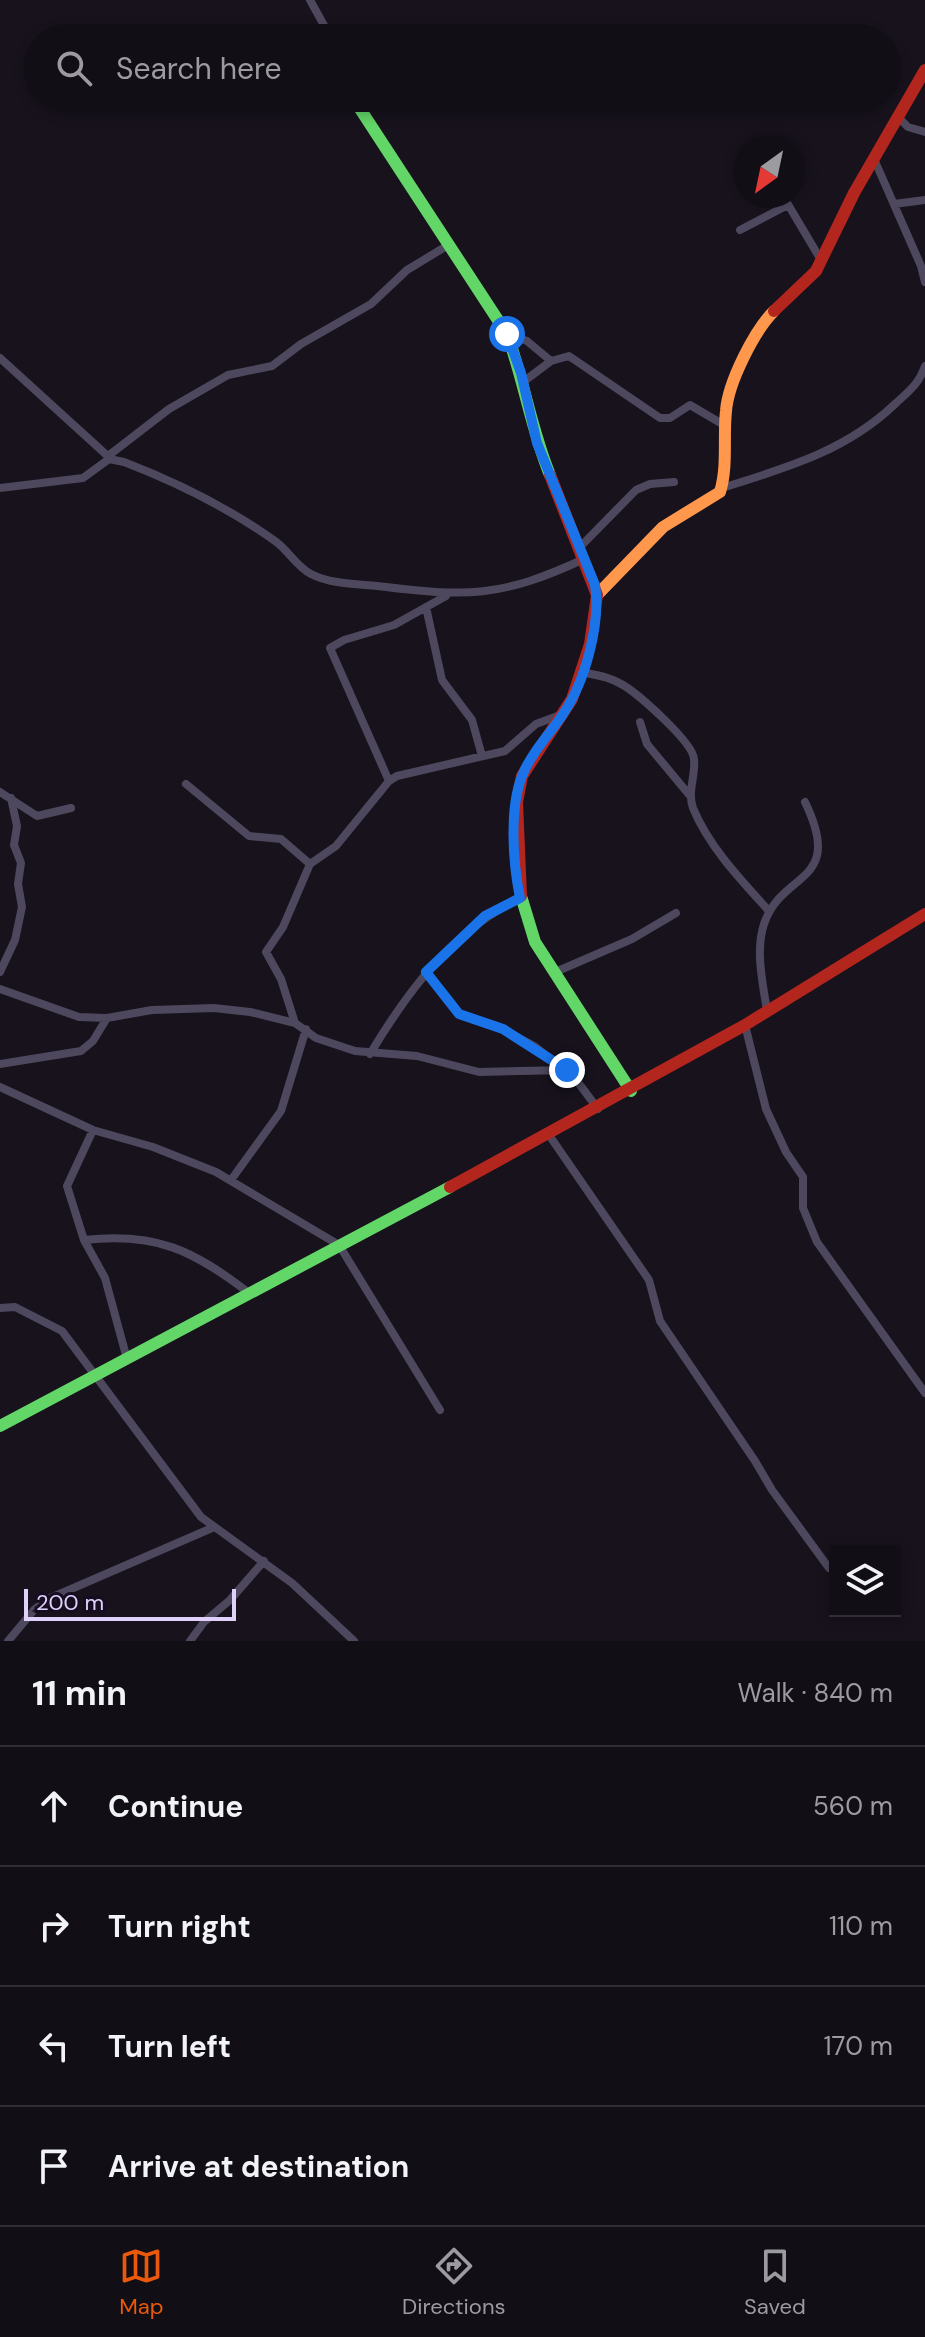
<!DOCTYPE html>
<html lang="en">
<head>
<meta charset="utf-8">
<style>
  :root { --surface:#110e15; --page:#1a171e; --text:#f1f3f6; --muted:#9c9ca0; --line:#302e34; --accent:#ea580c }
  body { margin:0; font-family:"DM Sans",sans-serif; background:var(--page); color:var(--text) }
  .controls { position:absolute; right:24px; bottom:24px; display:grid; overflow:hidden; border-radius:0px; box-shadow:0 4px 12px #0003 }
  .controls button { width:72px; height:72px; display:grid; place-items:center; padding:0; border:0; border-bottom:2px solid var(--line); background:var(--surface); color:var(--text); font:40px sans-serif }
  .compass { position:absolute; left:733px; top:136px; width:72px; height:72px; border-radius:50%; background:var(--surface); box-shadow:0 4px 12px #0003; rotate:213deg }
  .scale { position:absolute; left:24px; bottom:20px; width:212px; box-sizing:border-box; padding-left:8px; border:4px solid #e0d0fc; border-top:0; font-size:22px; line-height:28px; white-space:nowrap; color:#e0d0fc; -webkit-text-stroke:6px #160e20; paint-order:stroke }
  .stop { position:absolute; width:24px; height:24px; margin:-18px; border:6px solid #1a73e8; border-radius:50%; background:#fff }
  .stop.end { background:#1a73e8; border-color:#fff; box-shadow:0 2px 8px #0008 }
  .list { margin:0; padding:0; list-style:none }
  h2 { display:flex; justify-content:space-between; align-items:center; height:104px; margin:0; padding:0 32px; font-size:34px }
  h2 small { font-size:26px; font-weight:400; color:var(--muted) }
  .list li { display:grid; grid-template-columns:52px 1fr auto; gap:24px; align-items:center; box-sizing:border-box; height:120px; padding:0 32px; border-top:2px solid var(--line) }
  .list b { display:block; font-size:30px; white-space:nowrap }
  .list em { font-size:26px; font-style:normal; color:var(--muted) }
  .icon { flex:none; width:44px; height:44px; fill:none; stroke:currentColor; stroke-width:2; stroke-linecap:round; stroke-linejoin:round }
  .map { position:relative; flex:none; width:925px; height:1641px; overflow:hidden }
  .search { position:absolute; background:var(--surface); box-shadow:0 4px 12px #0003; left:24px; right:24px; top:24px; height:88px; display:flex; align-items:center; gap:20px; box-sizing:border-box; padding:0 28px; border-radius:44px; color:var(--muted); font-size:30px }
  .sheet { height:584px; background:var(--surface) }
  nav { display:flex; justify-content:space-around; align-items:center; box-sizing:border-box; height:112px; border-top:2px solid var(--line); background:var(--surface); font-size:22px; color:var(--muted) }
  nav a { display:grid; justify-items:center; gap:4px }
  nav .on { color:var(--accent) }
  .map>svg:first-child { display:block }
</style>
</head>
<body>
<div class="map">
<svg width="925" height="1641" viewBox="0 0 925 1641">
  <rect width="100%" height="100%" fill="#17121c"/>
  <g fill="none" stroke-linecap="round" stroke-linejoin="round">
    <path stroke="#4d485d" stroke-width="8" d="M 310,0 L 331,38
      M 898,117 L 908,127 L 925,132
      M 874,159 L 921,266 L 925,282
      M 783,196 L 821,260
      M 894,204 L 925,200
      M 740,230 L 786,206
      M 507,334 L 527,341 L 551,361
      M 0,358 L 111,459
      M 523,382 L 551,361 L 569,356 L 660,418 L 670,418 L 690,405 L 724,425
      M 108,456 L 169,409 L 228,375 L 272,366 L 301,344 L 371,304 L 407,270 L 450,244
      M 0,488 L 83,478 L 109,459 L 124,462 C 176,482 230,509 275,541 C 289,551 296,566 311,574 C 330,584 356,584 377,586 C 467,597 500,598 584,559
      M 722,488 C 786,468 846,451 895,404 C 909,391 919,384 925,366
      M 579,548 L 636,490 L 650,484 L 674,482
      M 426,607 L 442,680 L 472,720 L 482,756
      M 582,672 C 596,675 610,677 623,685 C 638,694 693,742 694,759 C 696,775 687,792 693,808 C 709,847 741,880 769,911
      M 640,722 L 647,744 L 691,797
      M 389,781 L 330,648 L 344,640 L 394,625 L 446,596
      M 186,784 L 249,836 L 281,839 L 310,864
      M 0,792 L 37,816 L 71,808
      M 0,972 L 15,940 L 22,907 L 18,884 L 21,863 L 14,845 L 17,826 L 11,798
      M 426,972 L 459,1014 L 497,1026 L 534,1046 L 574,1077 L 598,1109
      M 553,973 L 632,939 L 676,913
      M 0,989 L 79,1017 L 107,1018 L 152,1010 L 214,1008 L 250,1012 L 295,1023 L 316,1038 L 355,1051 L 417,1056 L 479,1072 L 567,1070
      M 767,1011 C 763,984 755,951 764,924 C 782,870 845,885 805,802
      M 295,1023 L 281,979 L 266,952 L 283,927 L 310,864 L 336,846 L 389,781 L 397,776 L 505,751 L 536,724 L 563,714
      M 745,1025 L 766,1109 L 786,1152 L 803,1177 L 803,1208 L 817,1242 L 925,1393
      M 370,1054 C 409,989 452,932 520,898
      M 0,1064 L 81,1051 L 93,1041 L 107,1018
      M 0,1087 L 93,1130 L 153,1147 L 216,1172 L 339,1245 L 440,1410
      M 93,1130 L 67,1186 L 84,1240 L 105,1278 L 127,1359
      M 549,1135 L 649,1280 L 660,1321 L 755,1461 L 772,1490 L 829,1568
      M 231,1180 L 281,1111 L 306,1029
      M 84,1240 C 156,1232 193,1250 249,1293
      M 0,1308 L 15,1307 L 62,1331 L 201,1517 L 292,1583 L 354,1641
      M 8,1641 L 34,1610 L 48,1599 L 212,1528
      M 190,1641 L 204,1622 L 230,1600 L 264,1561"/>
    <path stroke="#63d668" stroke-width="12" d="M 353,98 L 507,334 C 524,380 531,429 550,475
      M 521,896 L 535,942 L 631,1091
      M 0,1426 L 450,1187"/>
    <path stroke="#ff974d" stroke-width="12" d="M 597,595 L 663,527 L 720,492 C 728,466 723,438 726,411 C 728,383 754,331 774,311"/>
    <path stroke="#b3261e" stroke-width="12" d="M 774,311 L 816,271 L 854,193 L 925,70
      M 521,896 L 517,802 L 522,776 L 572,699 L 590,644 L 597,595 L 550,475
      M 450,1187 L 745,1025 L 925,914"/>
  </g>
  <g fill="none" stroke-linecap="round" stroke-linejoin="round">
    <path stroke="#1a73e8" stroke-width="10" d="M 507,334 L 521,373 L 537,443 L 595,585 C 601,624 585,682 563,714 C 550,734 531,753 522,776 C 509,809 513,863 520,898 L 485,916 L 426,972 L 459,1014 L 503,1029 L 567,1070"/>
  </g>
</svg>
<div class="controls">
<button><svg class="icon" aria-label="layers" viewBox="0 0 24 24"><path d="M12 4l9 5-9 5-9-5zM3 14l9 5 9-5"/></svg></button>
</div>
<svg class="compass" viewBox="-18 -18 36 36"><path d="M0-13l5 13h-10z" fill="#e53935"/><path d="M0 13l5-13h-10z" fill="#9c9ca0"/></svg>
<div class="scale">200 m</div>
<div class="stop" style="left:507px;top:334px"></div>
<div class="stop end" style="left:567px;top:1070px"></div>
<div class="search"><svg class="icon" aria-label="search" viewBox="0 0 24 24"><circle cx="10" cy="10" r="6"/><path d="M15 15l6 6"/></svg>Search here</div>
</div>
<section class="sheet">
<h2>11 min<small>Walk · 840 m</small></h2>
<ul class="list">
<li><svg class="icon" aria-label="ahead" viewBox="0 0 24 24"><path d="M12 20V5M6 11l6-6 6 6"/></svg><div><b>Continue</b></div><em>560 m</em></li>
<li><svg class="icon" aria-label="right" viewBox="0 0 24 24"><path d="M7 20v-9h11M14 6l5 5-5 5"/></svg><div><b>Turn right</b></div><em>110 m</em></li>
<li><svg class="icon" aria-label="left" viewBox="0 0 24 24"><path d="M17 20v-9H6M10 6l-5 5 5 5"/></svg><div><b>Turn left</b></div><em>170 m</em></li>
<li><svg class="icon" aria-label="arrive" viewBox="0 0 24 24"><path d="M6 21V4h12l-3 4 3 4H6"/></svg><div><b>Arrive at destination</b></div></li>
</ul>
</section>
<nav>
<a class="on"><svg class="icon" aria-label="map" viewBox="0 0 24 24"><path d="M3 6l6-2 6 2 6-2v14l-6 2-6-2-6 2zM9 4v14M15 6v14"/></svg>Map</a>
<a><svg class="icon" aria-label="directions" viewBox="0 0 24 24"><path d="M12 3l9 9-9 9-9-9zM9 14v-3h6M13 9l2 2-2 2"/></svg>Directions</a>
<a><svg class="icon" aria-label="saved" viewBox="0 0 24 24"><path d="M7 4h10v16l-5-4-5 4z"/></svg>Saved</a>
</nav>
</body>
</html>
